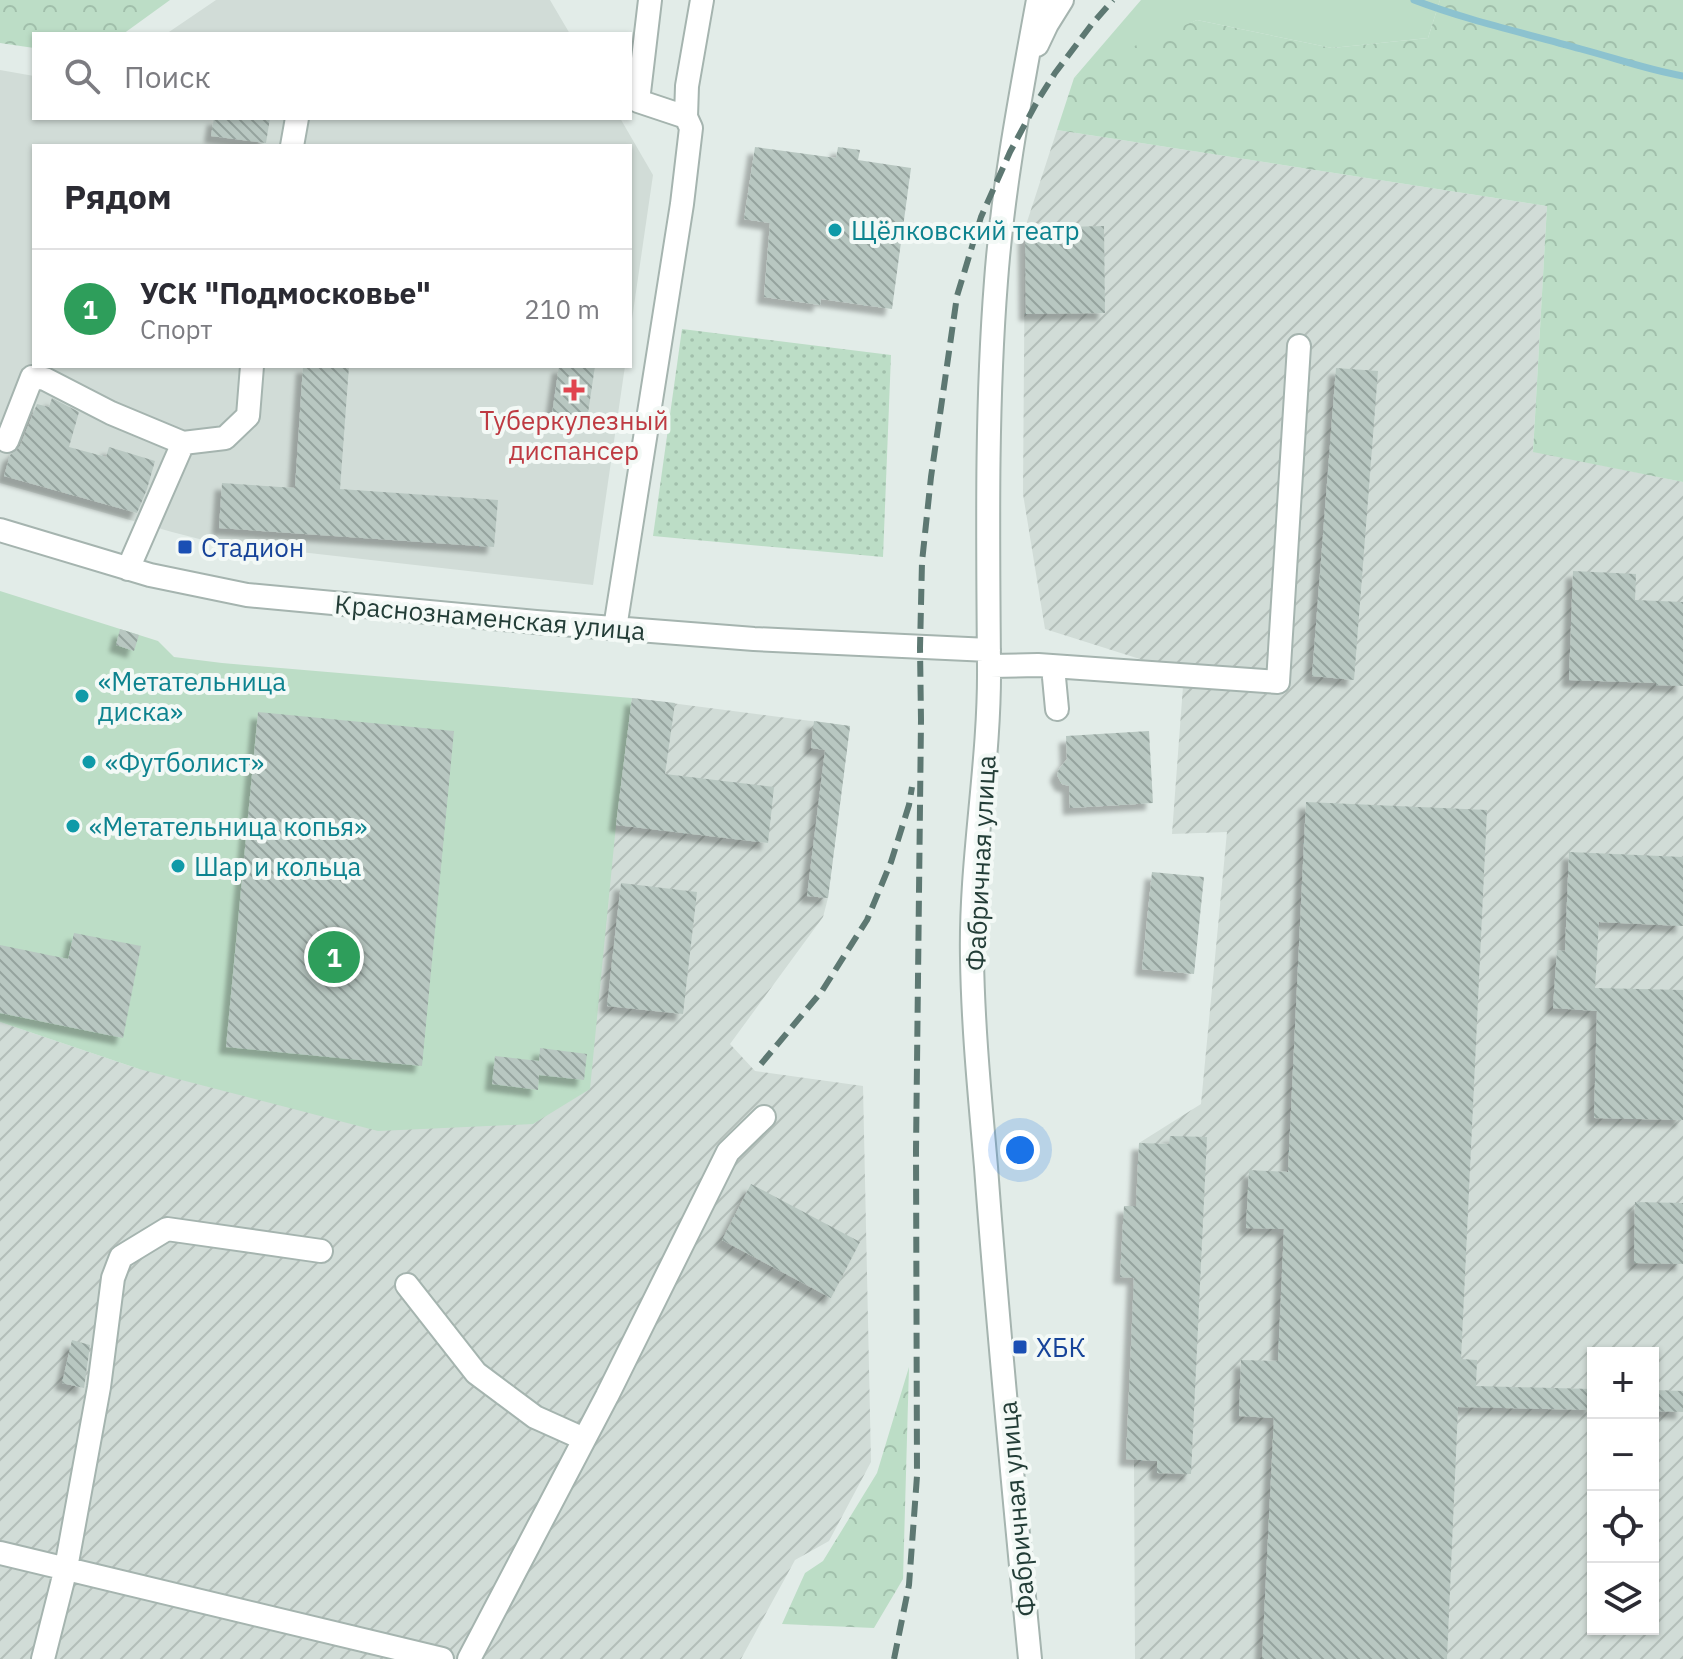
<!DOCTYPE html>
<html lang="ru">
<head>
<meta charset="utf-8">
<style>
  :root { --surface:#fff; --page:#f2f2f3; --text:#2b2b33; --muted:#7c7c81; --line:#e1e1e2; --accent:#d93025 }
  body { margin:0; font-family:"IBM Plex Sans",sans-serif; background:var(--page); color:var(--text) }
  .controls { position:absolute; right:24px; bottom:24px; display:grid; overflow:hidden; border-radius:0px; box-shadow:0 2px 6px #0004 }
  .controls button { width:72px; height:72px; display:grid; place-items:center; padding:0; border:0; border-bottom:2px solid var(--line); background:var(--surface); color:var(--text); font:40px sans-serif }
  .you { position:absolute; left:1020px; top:1150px; width:28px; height:28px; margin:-20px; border:6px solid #fff; border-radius:50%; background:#1a73e8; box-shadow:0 0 0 12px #1a73e833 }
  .badge { display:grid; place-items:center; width:52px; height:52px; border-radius:50%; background:var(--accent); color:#fff; font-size:26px; font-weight:700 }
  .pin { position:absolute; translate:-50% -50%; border:4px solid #fff; box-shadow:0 2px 8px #0006 }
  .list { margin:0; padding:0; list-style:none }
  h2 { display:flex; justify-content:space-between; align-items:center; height:104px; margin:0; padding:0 32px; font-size:34px }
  h2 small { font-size:26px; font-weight:400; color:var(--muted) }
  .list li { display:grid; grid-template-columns:52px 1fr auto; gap:24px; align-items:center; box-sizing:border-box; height:120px; padding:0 32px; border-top:2px solid var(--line) }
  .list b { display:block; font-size:30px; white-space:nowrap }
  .list p { margin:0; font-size:26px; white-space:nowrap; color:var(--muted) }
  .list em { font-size:26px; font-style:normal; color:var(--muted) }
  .icon { flex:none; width:44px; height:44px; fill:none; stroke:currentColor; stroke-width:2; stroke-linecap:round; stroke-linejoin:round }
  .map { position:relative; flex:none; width:1683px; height:1659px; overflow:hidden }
  .search { position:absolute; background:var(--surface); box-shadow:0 2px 6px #0004; left:32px; top:32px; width:600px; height:88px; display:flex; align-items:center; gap:20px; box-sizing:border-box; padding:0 28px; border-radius:0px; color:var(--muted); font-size:30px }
  .panel { position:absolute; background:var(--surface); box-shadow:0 2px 6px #0004; left:32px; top:144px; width:600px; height:224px; border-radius:0px }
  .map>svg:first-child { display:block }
</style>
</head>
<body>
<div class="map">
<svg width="1683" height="1659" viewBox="0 0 1683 1659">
  <defs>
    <pattern id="industrial-furrows" width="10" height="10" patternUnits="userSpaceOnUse" patternTransform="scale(2)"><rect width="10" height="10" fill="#d1dcd7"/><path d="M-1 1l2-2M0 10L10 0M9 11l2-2" fill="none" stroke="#b3beb9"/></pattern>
    <pattern id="forest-crowns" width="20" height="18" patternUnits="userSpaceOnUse" patternTransform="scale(2)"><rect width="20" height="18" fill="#bcddc6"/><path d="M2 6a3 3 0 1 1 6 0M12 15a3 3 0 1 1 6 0" fill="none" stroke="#a1bfab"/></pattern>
    <pattern id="park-dots" width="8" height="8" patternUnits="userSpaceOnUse" patternTransform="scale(2)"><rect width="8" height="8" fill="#bcddc6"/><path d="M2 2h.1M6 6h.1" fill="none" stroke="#a1bfab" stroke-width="1.8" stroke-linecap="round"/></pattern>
    <pattern id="building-back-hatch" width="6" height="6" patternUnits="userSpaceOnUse" patternTransform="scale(2)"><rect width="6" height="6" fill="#b8c7c1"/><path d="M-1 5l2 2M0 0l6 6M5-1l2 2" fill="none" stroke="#95a39e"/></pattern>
    <filter id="shadow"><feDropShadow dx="-7" dy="7" stdDeviation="2" flood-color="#0004"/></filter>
  </defs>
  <rect width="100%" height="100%" fill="#e2ece8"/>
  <path fill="#d1dcd7" d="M 216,0 L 550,0 L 570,34 L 166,34 Z
    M 0,70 L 34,76 L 34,118 L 620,118 L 653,175 L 630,333 L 630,146 L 34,146 L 34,366 L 625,366 L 593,585 L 211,542 L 172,532 L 0,483 Z"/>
  <path fill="url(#industrial-furrows)" fill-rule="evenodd" d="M 1057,130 L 1547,206 L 1533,451 L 1683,482 L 1683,1659 L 1135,1659 L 1134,1460 L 1126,1459 L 1134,1278 L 1120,1277 L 1124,1206 L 1136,1206 L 1139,1143 L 1201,1104 L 1227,832 L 1172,834 L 1184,673 L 1045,629 L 1023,494 L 1025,228 ZM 1593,1353 L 1653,1353 L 1653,1629 L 1593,1629 Z
    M 632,698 L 850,726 L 828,898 L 823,917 L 730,1044 L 755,1071 L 863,1086 L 871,1462 L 829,1541 L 795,1560 L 741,1659 L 0,1659 L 0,1022 L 139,1069 L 616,825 Z"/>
  <path fill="#bcddc6" d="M 1141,0 L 1440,0 L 1428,38 L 1332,48 L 1197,20 L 1074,78 Z
    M 0,591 L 158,641 L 174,657 L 222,663 L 632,698 L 616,825 L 590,1089 L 533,1124 L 378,1131 L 139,1069 L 0,1022 Z"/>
  <path fill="url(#forest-crowns)" d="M 0,0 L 170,0 L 123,34 L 34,34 L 34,48 L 0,43 Z
    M 1440,0 L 1683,0 L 1683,482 L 1533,452 L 1547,206 L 1057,130 L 1074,78 L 1120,52 L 1197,20 L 1332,48 L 1428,38 Z
    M 909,1367 L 903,1579 L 874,1628 L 782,1624 L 805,1573 L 823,1561 L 877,1473 Z"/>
  <path fill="url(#park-dots)" d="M 682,329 L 891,355 L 883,557 L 653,536 Z"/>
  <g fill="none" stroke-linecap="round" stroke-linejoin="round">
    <path stroke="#8cc2cf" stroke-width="7" d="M 1414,0 C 1469,21 1525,33 1581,49 C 1615,58 1648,70 1683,76"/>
  </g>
  <path fill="url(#building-back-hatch)" filter="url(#shadow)" d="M 214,118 L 270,118 L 266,143 L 211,136 Z
    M 755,147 L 836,158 L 838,147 L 860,150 L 858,160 L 911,168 L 892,309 L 821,299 L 820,305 L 764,297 L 770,223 L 744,219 Z
    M 1104,226 L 1105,313 L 1026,314 L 1025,228 Z
    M 303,366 L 349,366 L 340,489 L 498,500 L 494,547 L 219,528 L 222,483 L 295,488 Z
    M 559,366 L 595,366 L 587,420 L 552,414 Z
    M 1336,368 L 1378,371 L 1354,680 L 1312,676 Z
    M 52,398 L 79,412 L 69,447 L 106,457 L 109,447 L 155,461 L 147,489 L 137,513 L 4,476 L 10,455 L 16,451 L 20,446 L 37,404 L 49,407 Z
    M 1573,571 L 1636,574 L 1635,600 L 1683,602 L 1683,686 L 1656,685 L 1656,683 L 1569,680 Z
    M 120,629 L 139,635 L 134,651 L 116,645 Z
    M 632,698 L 675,703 L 665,774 L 774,787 L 768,843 L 616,825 Z
    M 258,712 L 454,731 L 422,1066 L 226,1047 Z
    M 814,721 L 850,726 L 828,898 L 807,896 L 825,750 L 811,748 Z
    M 1149,731 L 1153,803 L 1070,808 L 1069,786 L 1062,784 L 1057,775 L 1059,769 L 1067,759 L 1066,736 Z
    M 1306,802 L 1487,810 L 1461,1359 L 1477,1360 L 1476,1386 L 1593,1389 L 1593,1410 L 1458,1407 L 1447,1659 L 1262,1659 L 1274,1418 L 1239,1416 L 1241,1360 L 1278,1361 L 1284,1229 L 1246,1228 L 1249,1170 L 1288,1172 Z
    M 1569,852 L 1683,857 L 1683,926 L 1599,922 L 1595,988 L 1683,990 L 1683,1120 L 1594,1118 L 1597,1011 L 1553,1008 L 1557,950 L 1565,951 Z
    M 1152,872 L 1204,877 L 1194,974 L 1142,969 Z
    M 621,883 L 697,892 L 683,1014 L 607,1006 Z
    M 74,933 L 141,946 L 123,1038 L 0,1013 L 0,945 L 68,959 Z
    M 540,1048 L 587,1054 L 584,1080 L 539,1075 L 538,1090 L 492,1084 L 495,1056 L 539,1061 Z
    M 1170,1136 L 1207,1137 L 1191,1474 L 1157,1473 L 1157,1461 L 1126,1459 L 1134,1278 L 1120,1277 L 1124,1206 L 1136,1206 L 1139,1143 L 1169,1144 Z
    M 751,1184 L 860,1242 L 831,1298 L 722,1240 Z
    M 1635,1202 L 1683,1203 L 1683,1264 L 1634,1263 Z
    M 72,1340 L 90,1345 L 84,1388 L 62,1383 Z
    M 1653,1390 L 1683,1391 L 1683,1412 L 1653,1411 Z"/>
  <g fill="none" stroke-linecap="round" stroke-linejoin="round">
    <g stroke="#a5b4af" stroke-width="26">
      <path id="minor" d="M 650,0 L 638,101 L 686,117
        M 1037,45 L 1047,24 L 1062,0
        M 292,146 L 297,118
        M 7,441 L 32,377 L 45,379 L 111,413 L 183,443 L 225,438 L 248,416 L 252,366
        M 0,530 L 150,575 L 247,595 L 536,622 L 754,639 L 989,650
        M 128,569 L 183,443
        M 615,628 L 682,204 L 691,128 L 686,117 L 687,86 L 702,0
        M 990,666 L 1038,665 L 1278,682 L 1299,346
        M 1053,667 L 1057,709
        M 407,1285 L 476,1373 L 535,1417 L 584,1439
        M 0,1553 L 442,1659
        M 43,1659 L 66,1568 L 99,1387 L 113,1278 L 121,1257 L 167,1229 L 321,1251
        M 469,1659 L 607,1396 L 728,1152 L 764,1117
        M 1030,1659 C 1014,1495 998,1331 986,1167 C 980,1098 973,1028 972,958 C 970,861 990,764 989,666 C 988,538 986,409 996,281 C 1003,186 1021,93 1038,0"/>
    </g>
    <use href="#minor" stroke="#fff" stroke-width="22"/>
    <path stroke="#5d7872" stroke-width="6" stroke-dasharray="16 8" stroke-linecap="butt" d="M 761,1064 L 822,991 L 867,920 L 891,862 L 909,805 L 912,787
      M 894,1659 L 909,1585 L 917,1476 L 916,1150 L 921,720 L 920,648 L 922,562 L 931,477 L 957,296 L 981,217 L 1010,152 L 1038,100 L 1055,73 L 1092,24 L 1113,0"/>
  </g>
  <g fill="#0f9aa8" stroke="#f3f9f6" stroke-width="3">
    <circle cx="835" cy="230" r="8"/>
    <circle cx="82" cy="696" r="8"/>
    <circle cx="89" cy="762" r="8"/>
    <circle cx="73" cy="826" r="8"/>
    <circle cx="178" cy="866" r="8"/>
  </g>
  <path fill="#e0444e" stroke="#f3f9f6" stroke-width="3" d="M570 378h8v8h8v8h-8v8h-8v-8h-8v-8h8z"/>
  <g fill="#1a4fb4" stroke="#f3f9f6" stroke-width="3">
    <rect x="177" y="539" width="16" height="16" rx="4"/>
    <rect x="1012" y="1339" width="16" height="16" rx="4"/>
  </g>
  <g text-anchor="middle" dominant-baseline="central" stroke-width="8" stroke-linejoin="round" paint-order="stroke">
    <g font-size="26" fill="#0d838f" stroke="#f3f9f6" text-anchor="start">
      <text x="851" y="230">Щёлковский театр</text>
      <text x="98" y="681">«Метательница<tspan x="98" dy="30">диска»</tspan></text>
      <text x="105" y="762">«Футболист»</text>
      <text x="89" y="826">«Метательница копья»</text>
      <text x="194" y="866">Шар и кольца</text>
    </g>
    <g font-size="26" fill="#be3a42" stroke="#f3f9f6">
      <text x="574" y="420">Туберкулезный<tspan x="574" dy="30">диспансер</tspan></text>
    </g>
    <g font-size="26" fill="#164399" stroke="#f3f9f6" text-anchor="start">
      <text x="201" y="547">Стадион</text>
      <text x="1036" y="1347">ХБК</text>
    </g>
    <g font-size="26" fill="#233d37" stroke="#f3f9f6">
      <text transform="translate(490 617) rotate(5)">Краснознаменская улица</text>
      <text transform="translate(980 863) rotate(-87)">Фабричная улица</text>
      <text transform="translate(1016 1509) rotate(-95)">Фабричная улица</text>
    </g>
  </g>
</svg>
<div class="controls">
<button>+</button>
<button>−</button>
<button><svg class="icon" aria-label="locate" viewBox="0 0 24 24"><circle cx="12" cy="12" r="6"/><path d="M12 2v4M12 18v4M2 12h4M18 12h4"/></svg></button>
<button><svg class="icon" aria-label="layers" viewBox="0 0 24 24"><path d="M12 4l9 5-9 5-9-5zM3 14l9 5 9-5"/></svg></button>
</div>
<div class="you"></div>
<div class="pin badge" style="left:334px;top:957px;background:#2e9e5b">1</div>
<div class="search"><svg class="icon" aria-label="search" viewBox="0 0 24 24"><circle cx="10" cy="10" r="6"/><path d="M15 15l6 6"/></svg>Поиск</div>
<section class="panel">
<h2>Рядом<small></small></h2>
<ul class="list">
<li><span class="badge" style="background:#2e9e5b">1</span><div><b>УСК &quot;Подмосковье&quot;</b><p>Спорт</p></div><em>210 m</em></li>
</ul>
</section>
</div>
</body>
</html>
